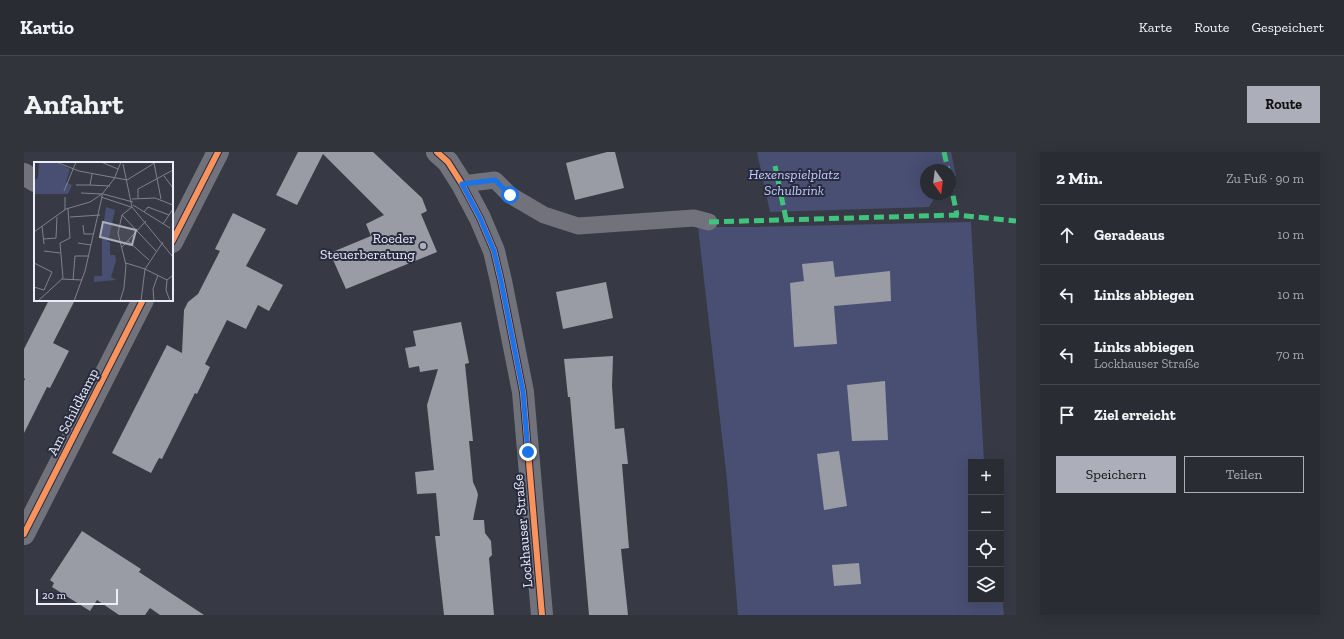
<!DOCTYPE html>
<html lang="de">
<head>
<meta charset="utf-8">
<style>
  :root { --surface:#292c33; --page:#31343b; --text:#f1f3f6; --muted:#a5a7ac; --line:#45484e; --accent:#acaeba }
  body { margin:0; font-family:"Zilla Slab",serif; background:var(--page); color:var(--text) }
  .controls { position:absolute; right:12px; bottom:12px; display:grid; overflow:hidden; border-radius:0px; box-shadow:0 4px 16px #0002 }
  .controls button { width:36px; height:36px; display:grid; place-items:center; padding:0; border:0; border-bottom:1px solid var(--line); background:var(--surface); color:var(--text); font:20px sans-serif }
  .compass { position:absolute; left:896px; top:12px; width:36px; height:36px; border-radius:50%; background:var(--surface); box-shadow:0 4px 16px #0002; rotate:166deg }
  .scale { position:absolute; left:12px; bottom:10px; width:82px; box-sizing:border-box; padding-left:4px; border:2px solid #ebedfa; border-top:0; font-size:11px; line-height:14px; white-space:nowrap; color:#ebedfa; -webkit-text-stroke:3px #282b3e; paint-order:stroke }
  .stop { position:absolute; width:12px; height:12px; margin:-9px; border:3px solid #1a73e8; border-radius:50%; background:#fff }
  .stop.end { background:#1a73e8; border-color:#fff; box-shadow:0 1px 4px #0008 }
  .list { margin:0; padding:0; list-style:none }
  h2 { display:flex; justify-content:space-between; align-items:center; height:52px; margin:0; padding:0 16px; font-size:17px }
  h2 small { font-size:13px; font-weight:400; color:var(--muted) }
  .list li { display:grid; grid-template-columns:26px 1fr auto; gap:12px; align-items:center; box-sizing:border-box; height:60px; padding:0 16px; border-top:1px solid var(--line) }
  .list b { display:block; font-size:15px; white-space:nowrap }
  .list p { margin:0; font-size:13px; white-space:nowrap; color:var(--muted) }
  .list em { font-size:13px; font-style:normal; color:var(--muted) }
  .actions { display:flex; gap:8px; padding:12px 16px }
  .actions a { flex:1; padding:9px 0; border:1px solid var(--accent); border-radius:0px; text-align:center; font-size:14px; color:var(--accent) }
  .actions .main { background:var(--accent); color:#111 }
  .icon { flex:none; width:22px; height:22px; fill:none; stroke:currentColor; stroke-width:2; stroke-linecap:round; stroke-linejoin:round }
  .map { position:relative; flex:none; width:992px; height:463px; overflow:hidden; border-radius:0px }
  header { display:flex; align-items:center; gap:24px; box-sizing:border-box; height:56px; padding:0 20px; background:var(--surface); border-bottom:1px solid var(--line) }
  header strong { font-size:19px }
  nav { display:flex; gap:22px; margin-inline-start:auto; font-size:14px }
  .intro { display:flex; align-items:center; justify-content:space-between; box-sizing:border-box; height:96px; padding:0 24px }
  h1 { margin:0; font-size:28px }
  .button { padding:10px 18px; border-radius:0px; background:var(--accent); color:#111; font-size:14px; font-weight:700 }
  main { display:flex; gap:24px; padding:0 24px }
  aside { flex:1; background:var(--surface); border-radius:0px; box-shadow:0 4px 16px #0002 }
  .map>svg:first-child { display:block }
</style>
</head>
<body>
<header>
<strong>Kartio</strong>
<nav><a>Karte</a><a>Route</a><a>Gespeichert</a></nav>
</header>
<div class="intro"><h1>Anfahrt</h1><a class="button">Route</a></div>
<main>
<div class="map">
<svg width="992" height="463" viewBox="0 0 992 463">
  <rect width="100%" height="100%" fill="#373a44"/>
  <path fill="#494f73" d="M 733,0 L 927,0 L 932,24 L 926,26 L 926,18 L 902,18 L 902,42 L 913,42 L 905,55 L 746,60 Z
    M 947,70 L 960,310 L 947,310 L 947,448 L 977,448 L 977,435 L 980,463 L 714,463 L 703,328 L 674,75 L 728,75 Z"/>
  <path fill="#999ca5" d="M 274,0 L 349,0 L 398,46 L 403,59 L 397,62 L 413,100 L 322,137 L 306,101 L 347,84 L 342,72 L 360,63 L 299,2 L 273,53 L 252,43 Z
    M 583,0 L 591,0 L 600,36 L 551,48 L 542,11 Z
    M 209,61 L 242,77 L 222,114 L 259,133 L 245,159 L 234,153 L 222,177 L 203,168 L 181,212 L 186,215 L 173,242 L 171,241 L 138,307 L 135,306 L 127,321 L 88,301 L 143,193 L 158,201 L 160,158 L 164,150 L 174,142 L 196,99 L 191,97 Z
    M 809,109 L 811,125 L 866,119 L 867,149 L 810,154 L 813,192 L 770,195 L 766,131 L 780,129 L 778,112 Z
    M 582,130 L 589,166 L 539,177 L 532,140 Z
    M 25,148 L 51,148 L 29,191 L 45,199 L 26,236 L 23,235 L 0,281 L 0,229 L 1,227 L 0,226 L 0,197 Z
    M 437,170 L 445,211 L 441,212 L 449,289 L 445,289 L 449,330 L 453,339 L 454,343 L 449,368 L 460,368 L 461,381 L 467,389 L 468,403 L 465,406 L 470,463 L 420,463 L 411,384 L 416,384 L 412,341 L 393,342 L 391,320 L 410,318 L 403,253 L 414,217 L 396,220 L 395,214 L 385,216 L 381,196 L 392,194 L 389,179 Z
    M 589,204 L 588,234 L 591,277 L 600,276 L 604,312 L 598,312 L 605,396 L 597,397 L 604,463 L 565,463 L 546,245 L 544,245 L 540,207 Z
    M 861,229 L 864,288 L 828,289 L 823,233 Z
    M 815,299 L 823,354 L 800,358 L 793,302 Z
    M 58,379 L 117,417 L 115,420 L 180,463 L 136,463 L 126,456 L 121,463 L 95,463 L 73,448 L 66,459 L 28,435 L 30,431 L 26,428 Z
    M 835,411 L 837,432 L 810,434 L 808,413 Z"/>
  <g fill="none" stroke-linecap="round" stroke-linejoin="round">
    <path stroke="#71727b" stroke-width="17" d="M 438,32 L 471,28 L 486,43 L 520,63 L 554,74 L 670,66 L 685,70"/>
    <path stroke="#71727b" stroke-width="22" d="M 0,22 L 11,29
      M 148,90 L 194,0
      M 0,382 L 119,148"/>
    <path stroke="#71727b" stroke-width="22" d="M 413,0 L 424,10 L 438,32 L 456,66 L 470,99 L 477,129 L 499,240 L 518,463"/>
    <path stroke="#40c37c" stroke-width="5" stroke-dasharray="10 5" stroke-linecap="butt" d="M 920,0 L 924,18
      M 751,14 L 762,67
      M 926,29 L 933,63
      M 685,70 L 933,63 L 992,69"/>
    <g stroke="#282b3e" stroke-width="8">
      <path id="cycleway" d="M 413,0 L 424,10 L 438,32 L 456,66 L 470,99 L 477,129 L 499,240 L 518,463
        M 148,90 L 194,0
        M 0,382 L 119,148"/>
    </g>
    <use href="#cycleway" stroke="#f8935d" stroke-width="6"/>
  </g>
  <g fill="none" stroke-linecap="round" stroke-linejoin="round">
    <path stroke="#1a73e8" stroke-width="5" d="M 486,43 L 471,28 L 438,32 L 456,66 L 470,99 L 477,129 L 499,240 L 504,300"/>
  </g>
  <circle fill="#acaeba" stroke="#282b3e" stroke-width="1.5" cx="399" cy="94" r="4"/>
  <g text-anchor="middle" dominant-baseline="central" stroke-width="4" stroke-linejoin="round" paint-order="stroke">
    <g font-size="14" font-style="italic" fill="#c3ccff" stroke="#282b3e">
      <text x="770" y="22">Hexenspielplatz<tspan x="770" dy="16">Schulbrink</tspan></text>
    </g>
    <g font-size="14" fill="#ebedfa" stroke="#282b3e" text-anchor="end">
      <text x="391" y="86">Roeder<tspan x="391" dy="16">Steuerberatung</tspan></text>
    </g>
    <g font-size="14" fill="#ebedfa" stroke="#282b3e">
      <text transform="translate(49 260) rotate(-63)">Am Schildkamp</text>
      <text transform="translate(499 379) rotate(-95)">Lockhauser Straße</text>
    </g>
  </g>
  <g transform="translate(10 10)">
    <rect width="139" height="139" fill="#373a44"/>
    <path d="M 5,0 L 21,0 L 36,7 L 32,20 L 38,23 L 34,32 L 66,32 L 0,32 L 0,18 L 4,16 ZM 72,45 L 81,48 L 74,80 L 76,80 L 76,93 L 81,93 L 82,99 L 77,115 L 82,118 L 60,120 L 60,114 L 68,114 L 68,73 Z" fill="#494f73"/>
    <path fill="none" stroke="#7f828d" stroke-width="1" d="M 22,0 L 45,9 L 93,18 L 122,0M 67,0 L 84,7M 120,1 L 127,37M 89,2 L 98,45M 130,14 L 139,26M 42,23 L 56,23 L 58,12M 56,23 L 76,24M 30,29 L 42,0M 69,32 L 99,40M 31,35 L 31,48M 67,35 L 97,45M 104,36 L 104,27 L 139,8M 98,37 L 121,36 L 139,43M 99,43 L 136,66M 98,45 L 139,95M 110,50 L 114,45 L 135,53M 88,53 L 122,89M 36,55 L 66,53M 129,62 L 139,47M 49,63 L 50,72 L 60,72M 8,64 L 10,82M 0,70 L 32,47 L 56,40 L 68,32 L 80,17 L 87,0M 10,77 L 22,76 L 23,55M 94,79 L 115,98M 44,81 L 57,83M 88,85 L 112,59M 10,89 L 26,91M 0,101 L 18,110 L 10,128 L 0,125M 92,101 L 111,107 L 133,118 L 139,113M 28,117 L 48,118M 39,118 L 41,94 L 55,94M 133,118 L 132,128 L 136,139M 4,139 L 29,116 L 26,81 L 36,76 L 34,47M 40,139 L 51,109 L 68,35 L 68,32 L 47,31M 86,139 L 90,126 L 92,103 L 84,71 L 88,53 L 98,45M 107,139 L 111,107 L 129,80M 120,139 L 119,127 L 124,113"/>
    <path fill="#acaeba" fill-opacity="0.15" stroke="#acaeba" stroke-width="2" d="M 69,60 L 102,68 L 98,83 L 66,75 Z"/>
    <rect width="139" height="139" fill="none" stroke="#ebedfa" stroke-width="2"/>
  </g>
</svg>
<div class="controls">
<button>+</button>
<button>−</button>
<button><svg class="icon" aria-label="locate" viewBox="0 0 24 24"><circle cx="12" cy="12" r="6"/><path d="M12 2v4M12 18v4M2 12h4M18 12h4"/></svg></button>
<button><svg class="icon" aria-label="layers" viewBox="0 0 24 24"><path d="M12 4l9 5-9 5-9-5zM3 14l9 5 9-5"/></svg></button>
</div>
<svg class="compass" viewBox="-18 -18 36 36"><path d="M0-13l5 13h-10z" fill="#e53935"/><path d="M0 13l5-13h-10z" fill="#a5a7ac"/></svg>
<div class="scale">20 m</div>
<div class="stop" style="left:486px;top:43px"></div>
<div class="stop end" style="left:504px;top:300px"></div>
</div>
<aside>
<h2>2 Min.<small>Zu Fuß · 90 m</small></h2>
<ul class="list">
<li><svg class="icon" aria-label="ahead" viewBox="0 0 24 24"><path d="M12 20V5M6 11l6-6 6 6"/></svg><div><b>Geradeaus</b></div><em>10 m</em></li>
<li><svg class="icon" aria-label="left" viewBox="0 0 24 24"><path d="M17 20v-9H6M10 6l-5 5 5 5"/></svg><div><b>Links abbiegen</b></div><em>10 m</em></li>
<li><svg class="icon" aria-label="left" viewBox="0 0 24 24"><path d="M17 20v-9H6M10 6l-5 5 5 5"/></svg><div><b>Links abbiegen</b><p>Lockhauser Straße</p></div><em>70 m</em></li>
<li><svg class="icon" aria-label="arrive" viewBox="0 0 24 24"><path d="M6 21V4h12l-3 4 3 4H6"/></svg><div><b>Ziel erreicht</b></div></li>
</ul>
<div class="actions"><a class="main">Speichern</a><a>Teilen</a></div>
</aside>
</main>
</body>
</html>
